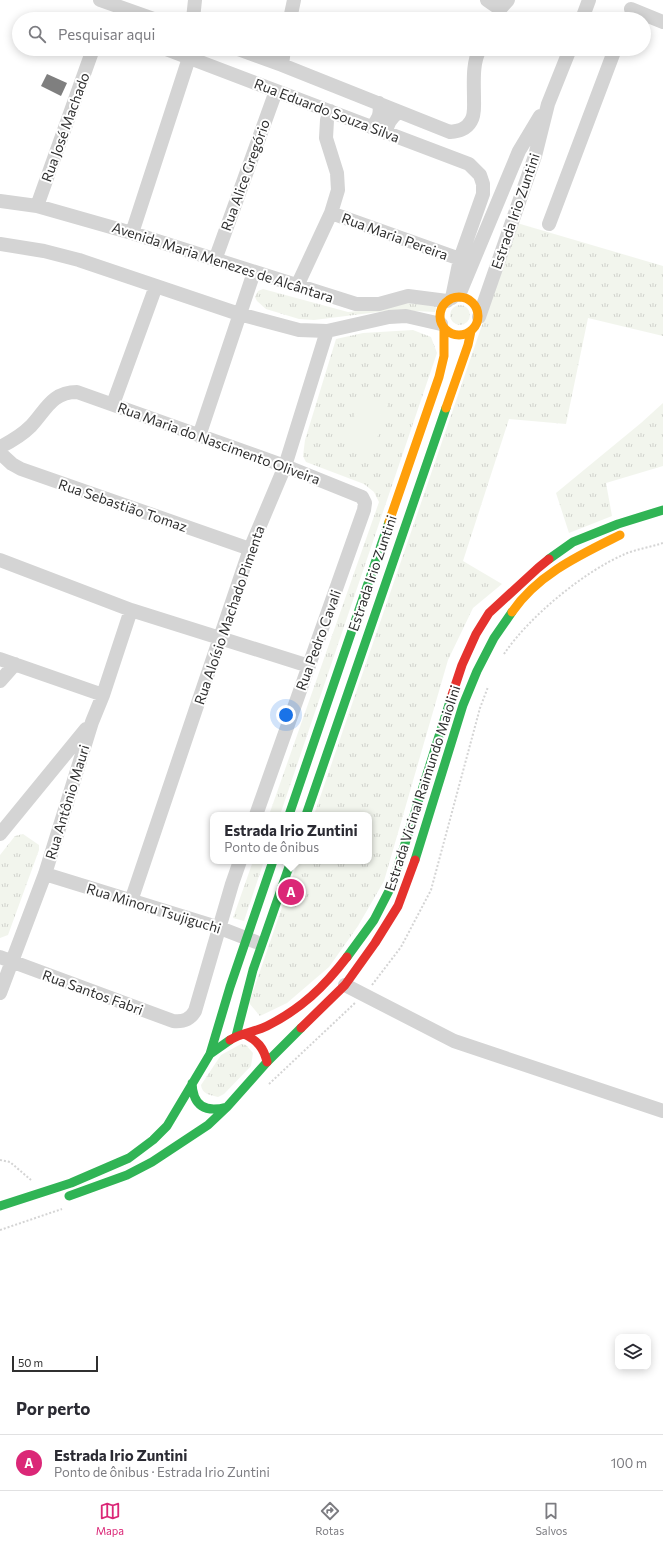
<!DOCTYPE html>
<html lang="pt">
<head>
<meta charset="utf-8">
<style>
  :root { --surface:#fff; --page:#f7f7f7; --text:#2b2b33; --muted:#7c7c81; --line:#e1e1e2; --accent:#db2777 }
  body { margin:0; font-family:Commissioner,sans-serif; background:var(--page); color:var(--text) }
  .controls { position:absolute; right:12px; bottom:12px; display:grid; overflow:hidden; border-radius:8px; box-shadow:0 2px 10px #0003 }
  .controls button { width:36px; height:36px; display:grid; place-items:center; padding:0; border:0; border-bottom:1px solid var(--line); background:var(--surface); color:var(--text); font:20px sans-serif }
  .scale { position:absolute; left:12px; bottom:10px; width:86px; box-sizing:border-box; padding-left:4px; border:2px solid #303030; border-top:0; font-size:11px; line-height:14px; white-space:nowrap; color:#303030; -webkit-text-stroke:3px #fff; paint-order:stroke }
  .you { position:absolute; left:286px; top:715px; width:14px; height:14px; margin:-10px; border:3px solid #fff; border-radius:50%; background:#1a73e8; box-shadow:0 0 0 6px #1a73e833 }
  .badge { display:grid; place-items:center; width:26px; height:26px; border-radius:50%; background:var(--accent); color:#fff; font-size:13px; font-weight:700 }
  .pin { position:absolute; translate:-50% -50%; border:2px solid #fff; box-shadow:0 1px 4px #0006 }
  .popup { position:absolute; left:210px; top:812px; width:162px; height:52px; box-sizing:border-box; display:grid; place-content:center; border-radius:8px; background:var(--surface); filter:drop-shadow(0 1px 3px #0005); font-size:13px; white-space:nowrap; color:var(--muted) }
  .popup b { font-size:15px; color:var(--text) }
  .popup::after { content:''; position:absolute; left:50%; top:100%; margin-left:-8px; border:8px solid transparent; border-top-color:var(--surface) }
  .list { margin:0; padding:0; list-style:none }
  h2 { display:flex; justify-content:space-between; align-items:center; height:52px; margin:0; padding:0 16px; font-size:17px }
  h2 small { font-size:13px; font-weight:400; color:var(--muted) }
  .list li { display:grid; grid-template-columns:26px 1fr auto; gap:12px; align-items:center; box-sizing:border-box; height:56px; padding:0 16px; border-top:1px solid var(--line) }
  .list b { display:block; font-size:15px; white-space:nowrap }
  .list p { margin:0; font-size:13px; white-space:nowrap; color:var(--muted) }
  .list em { font-size:13px; font-style:normal; color:var(--muted) }
  .icon { flex:none; width:22px; height:22px; fill:none; stroke:currentColor; stroke-width:2; stroke-linecap:round; stroke-linejoin:round }
  .map { position:relative; flex:none; width:663px; height:1382px; overflow:hidden }
  .search { position:absolute; background:var(--surface); box-shadow:0 2px 10px #0003; left:12px; right:12px; top:12px; height:44px; display:flex; align-items:center; gap:10px; box-sizing:border-box; padding:0 14px; border-radius:22px; color:var(--muted); font-size:15px }
  .sheet { height:108px; background:var(--surface) }
  nav { display:flex; justify-content:space-around; align-items:center; box-sizing:border-box; height:56px; border-top:1px solid var(--line); background:var(--surface); font-size:11px; color:var(--muted) }
  nav a { display:grid; justify-items:center; gap:2px }
  nav .on { color:var(--accent) }
  .map>svg:first-child { display:block }
</style>
</head>
<body>
<div class="map">
<svg width="663" height="1382" viewBox="0 0 663 1382">
  <defs>
    <pattern id="grass-tufts" width="24" height="20" patternUnits="userSpaceOnUse"><rect width="24" height="20" fill="#f2f5ed"/><path d="M3 7l-1-3M5 7V3M7 7l1-3M15 17l-1-3M17 17v-4M19 17l1-3" fill="none" stroke="#d0d2cc"/></pattern>
  </defs>
  <rect width="100%" height="100%" fill="#fff"/>
  <path fill="url(#grass-tufts)" d="M 517,223 L 663,266 L 663,336 L 588,318 L 566,424 L 509,419 L 463,561 L 502,584 L 473,608 L 448,660 L 384,881 L 358,926 L 329,967 L 287,1003 L 260,1016 L 249,1003 L 298,861 L 369,861 L 369,815 L 314,815 Z
    M 263,289 L 348,312 L 378,309 L 404,303 L 437,305 L 435,312 L 394,310 L 314,320 L 299,319 L 266,309 L 257,301 L 255,297 L 258,291 Z
    M450 315a10 10 0 1 1 20 0a10 10 0 1 1-20 0Z
    M 413,330 L 431,337 L 437,353 L 280,815 L 269,815 L 379,502 L 374,492 L 364,484 L 306,462 L 303,456 L 305,440 L 336,339 L 363,333 Z
    M 663,403 L 663,466 L 606,483 L 612,516 L 569,533 L 556,493 L 641,423 Z
    M 23,834 L 39,845 L 39,850 L 8,935 L 0,938 L 0,855 L 15,836 Z
    M 253,861 L 264,861 L 244,921 L 233,918 Z
    M 241,1044 L 246,1045 L 253,1053 L 251,1066 L 224,1094 L 218,1097 C 210,1095 202,1094 201,1085 L 221,1055 Z"/>
  <path fill="#f2f5ed" d="M 361,395 L 388,404 L 373,451 L 346,443 Z"/>
  <path fill="#7f7f7f" d="M 47,74 L 67,83 L 61,96 L 41,86 Z"/>
  <g fill="none" stroke-linecap="round" stroke-linejoin="round">
    <path stroke="#d4d4d4" stroke-width="2" stroke-dasharray="2 2" stroke-linecap="butt" d="M 504,654 C 529,617 583,572 625,554 C 637,549 651,547 663,543
      M 372,985 L 401,947 L 431,890 L 480,708 L 488,687
      M 269,1084 L 355,1003
      M 0,1160 L 10,1162 L 31,1180
      M 0,1230 L 62,1209"/>
    <path stroke="#d4d4d4" stroke-width="14" d="M 100,0 L 154,19
      M 487,0 L 500,9
      M 631,9 L 663,22
      M 193,19 L 195,0
      M 290,19 L 294,0
      M 495,19 L 500,9 L 508,0
      M 582,19 L 589,0
      M 166,49 L 469,164 L 480,175 L 483,184 L 483,194 L 460,259 L 452,298
      M 238,49 L 282,65 L 450,132 C 458,131 466,130 471,121 C 475,115 474,106 474,99 C 474,83 472,63 480,49
      M 282,65 L 284,49
      M 371,127 C 379,120 381,113 379,103
      M 386,133 C 387,123 391,117 399,112
      M 0,201 L 37,206 L 132,233 L 356,304 L 379,304 L 408,296 L 447,301
      M 37,206 L 93,49
      M 331,213 L 460,259
      M 549,224 L 615,49
      M 132,233 L 189,58
      M 0,244 L 44,251 L 79,260 L 239,314 L 299,330 L 327,331 L 389,317 L 406,316 L 441,324
      M 215,260 L 276,91
      M 297,286 L 331,213 L 338,190 L 337,173 L 326,138 L 327,120 L 330,111
      M 459,295 L 519,151 L 540,116
      M 479,317 L 535,156 L 548,104 L 570,49
      M 113,404 L 156,286
      M 199,436 L 254,272
      M 0,447 C 12,441 22,435 31,426 C 46,410 52,392 77,392 L 285,466 L 362,497 L 365,503 L 364,510 L 256,815
      M 0,453 L 12,464 L 21,469 L 250,549
      M 0,560 L 131,610 L 309,666
      M 0,659 L 103,695
      M 0,681 L 15,664
      M 0,834 L 86,729
      M 45,874 L 220,928 L 256,942
      M 131,901 L 250,549 L 285,466 L 327,331
      M 0,957 L 173,1021 C 183,1022 190,1020 195,1011 L 232,884 L 240,861
      M 345,985 L 454,1041 L 663,1111
      M 0,993 L 45,874 L 92,722 L 103,695 L 131,610"/>
    <path stroke="#30b455" stroke-width="9" d="M 549,559 L 573,542 L 618,524 L 663,510
      M 289,815 L 389,522
      M 306,815 L 446,408
      M 415,860 L 463,705 L 477,671 L 494,638 L 512,612
      M 347,957 L 374,920 L 392,885 L 451,698
      M 236,1036 L 253,970 L 291,861
      M 210,1054 L 230,987 L 273,861
      M 192,1083 C 193,1106 205,1113 227,1107
      M 69,1196 L 127,1175 L 152,1162 L 208,1125 L 227,1107 L 267,1062 L 301,1028
      M 0,1206 L 71,1183 L 129,1158 L 153,1140 L 167,1126 L 210,1054 L 230,1040"/>
    <path stroke="#ff9f0a" stroke-width="9" d="M440 316a19 19 0 1 1 38 0a19 19 0 1 1-38 0Z
      M 446,408 L 468,345 L 471,331
      M 389,522 L 439,377 L 444,356 L 444,329
      M 512,612 C 538,574 580,555 620,535"/>
    <path stroke="#e5322d" stroke-width="9" d="M 451,698 L 462,665 L 476,634 L 489,613 L 538,568 L 549,559
      M 301,1028 L 345,985 L 375,943 L 398,906 L 415,860
      M 244,1034 C 257,1040 264,1048 267,1062
      M 230,1040 C 241,1033 255,1032 267,1026 C 301,1009 324,987 347,957"/>
  </g>
  <g text-anchor="middle" dominant-baseline="central" stroke-width="4" stroke-linejoin="round" paint-order="stroke">
    <g font-size="14" fill="#303030" stroke="#fff">
      <text transform="translate(327 110) rotate(21)">Rua Eduardo Souza Silva</text>
      <text transform="translate(65 127) rotate(-70)">Rua José Machado</text>
      <text transform="translate(245 175) rotate(-70)">Rua Alice Gregório</text>
      <text transform="translate(515 211) rotate(-71)">Estrada Irio Zuntini</text>
      <text transform="translate(395 236) rotate(20)">Rua Maria Pereira</text>
      <text transform="translate(223 262) rotate(18)">Avenida Maria Menezes de Alcântara</text>
      <text transform="translate(219 443) rotate(20)">Rua Maria do Nascimento Oliveira</text>
      <text transform="translate(123 505) rotate(19)">Rua Sebastião Tomaz</text>
      <text transform="translate(372 573) rotate(-71)">Estrada Irio Zuntini</text>
      <text transform="translate(229 615) rotate(-71)">Rua Aloísio Machado Pimenta</text>
      <text transform="translate(318 640) rotate(-70)">Rua Pedro Cavali</text>
      <text transform="translate(422 788) rotate(-72)">Estrada Vicinal Raimundo Maiolini</text>
      <text transform="translate(67 802) rotate(-73)">Rua Antônio Mauri</text>
      <text transform="translate(154 908) rotate(17)">Rua Minoru Tsujiguchi</text>
      <text transform="translate(93 992) rotate(20)">Rua Santos Fabri</text>
    </g>
  </g>
</svg>
<div class="controls">
<button><svg class="icon" aria-label="layers" viewBox="0 0 24 24"><path d="M12 4l9 5-9 5-9-5zM3 14l9 5 9-5"/></svg></button>
</div>
<div class="scale">50 m</div>
<div class="you"></div>
<div class="pin badge" style="left:291px;top:892px">A</div>
<div class="popup"><b>Estrada Irio Zuntini</b>Ponto de ônibus</div>
<div class="search"><svg class="icon" aria-label="search" viewBox="0 0 24 24"><circle cx="10" cy="10" r="6"/><path d="M15 15l6 6"/></svg>Pesquisar aqui</div>
</div>
<section class="sheet">
<h2>Por perto<small></small></h2>
<ul class="list">
<li><span class="badge">A</span><div><b>Estrada Irio Zuntini</b><p>Ponto de ônibus · Estrada Irio Zuntini</p></div><em>100 m</em></li>
</ul>
</section>
<nav>
<a class="on"><svg class="icon" aria-label="map" viewBox="0 0 24 24"><path d="M3 6l6-2 6 2 6-2v14l-6 2-6-2-6 2zM9 4v14M15 6v14"/></svg>Mapa</a>
<a><svg class="icon" aria-label="directions" viewBox="0 0 24 24"><path d="M12 3l9 9-9 9-9-9zM9 14v-3h6M13 9l2 2-2 2"/></svg>Rotas</a>
<a><svg class="icon" aria-label="saved" viewBox="0 0 24 24"><path d="M7 4h10v16l-5-4-5 4z"/></svg>Salvos</a>
</nav>
</body>
</html>
